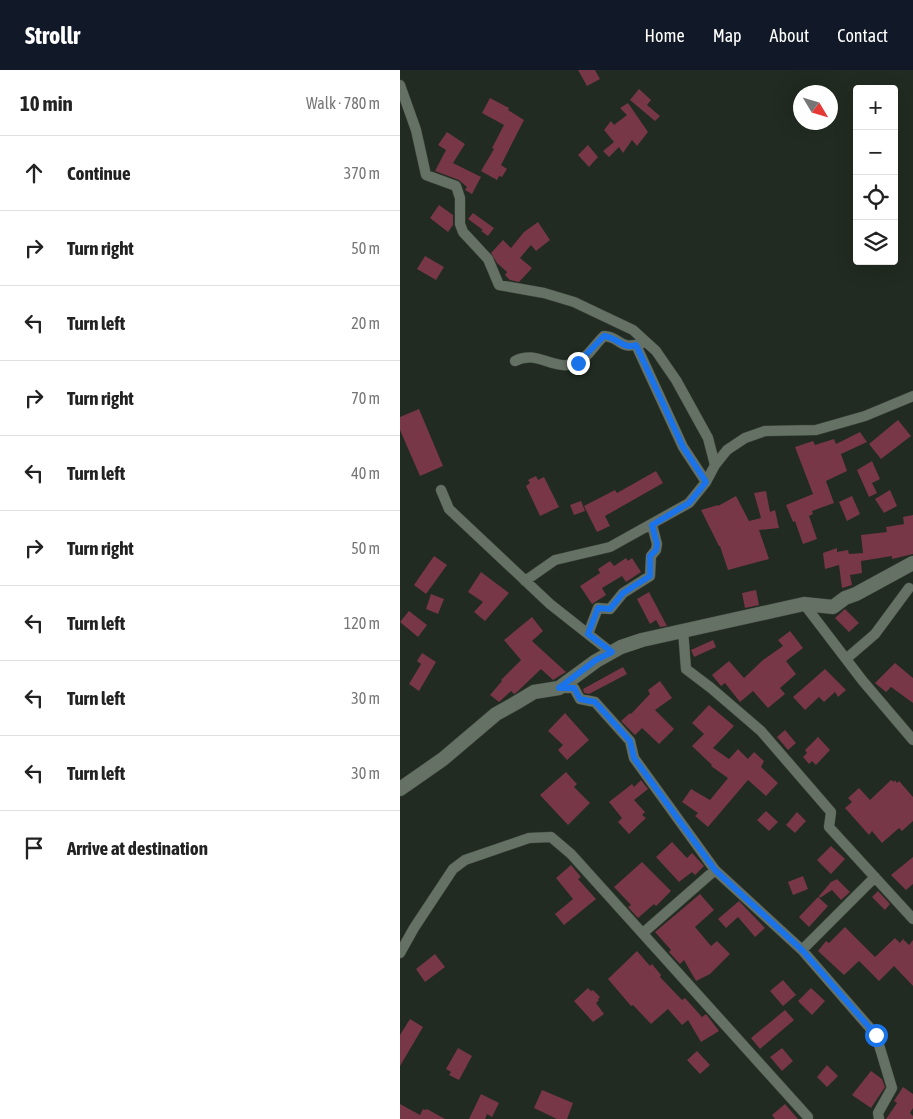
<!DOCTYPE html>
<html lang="en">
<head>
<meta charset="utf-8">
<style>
  :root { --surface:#fff; --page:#f6f6f6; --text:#222; --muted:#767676; --line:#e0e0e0; --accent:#111827 }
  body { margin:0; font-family:"Asap Condensed",sans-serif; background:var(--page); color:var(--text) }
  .controls { position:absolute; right:15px; top:15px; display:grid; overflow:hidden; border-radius:5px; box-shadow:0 5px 20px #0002 }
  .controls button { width:45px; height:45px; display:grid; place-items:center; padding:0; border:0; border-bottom:1px solid var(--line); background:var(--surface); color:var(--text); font:25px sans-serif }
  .compass { position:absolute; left:393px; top:15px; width:45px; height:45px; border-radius:50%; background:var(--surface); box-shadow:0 5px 20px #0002; rotate:128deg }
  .stop { position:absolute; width:15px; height:15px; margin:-11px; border:4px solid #1a73e8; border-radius:50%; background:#fff }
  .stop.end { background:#1a73e8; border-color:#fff; box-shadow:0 1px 5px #0008 }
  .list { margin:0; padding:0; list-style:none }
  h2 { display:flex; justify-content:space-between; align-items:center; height:65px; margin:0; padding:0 20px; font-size:21px }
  h2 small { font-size:16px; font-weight:400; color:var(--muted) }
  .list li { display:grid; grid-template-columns:32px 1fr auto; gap:15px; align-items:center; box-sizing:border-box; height:75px; padding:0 20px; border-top:1px solid var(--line) }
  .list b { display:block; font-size:19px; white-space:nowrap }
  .list em { font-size:16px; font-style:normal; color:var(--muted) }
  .icon { flex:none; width:28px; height:28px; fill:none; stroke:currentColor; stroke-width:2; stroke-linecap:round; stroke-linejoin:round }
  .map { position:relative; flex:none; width:513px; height:1049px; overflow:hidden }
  header { display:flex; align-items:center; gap:30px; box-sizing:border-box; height:70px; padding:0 25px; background:var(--accent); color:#fff }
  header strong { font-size:24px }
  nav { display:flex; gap:28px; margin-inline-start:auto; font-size:18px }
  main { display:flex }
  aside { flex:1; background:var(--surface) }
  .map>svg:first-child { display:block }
</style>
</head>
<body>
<header>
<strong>Strollr</strong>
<nav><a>Home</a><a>Map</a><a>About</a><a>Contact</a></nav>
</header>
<main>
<aside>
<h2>10 min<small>Walk · 780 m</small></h2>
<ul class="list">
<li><svg class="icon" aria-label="ahead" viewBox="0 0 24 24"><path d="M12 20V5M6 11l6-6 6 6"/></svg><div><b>Continue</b></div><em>370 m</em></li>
<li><svg class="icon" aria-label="right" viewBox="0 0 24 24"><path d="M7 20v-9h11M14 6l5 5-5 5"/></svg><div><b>Turn right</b></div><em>50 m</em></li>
<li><svg class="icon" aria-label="left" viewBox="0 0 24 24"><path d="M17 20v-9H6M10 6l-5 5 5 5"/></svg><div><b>Turn left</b></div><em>20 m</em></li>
<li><svg class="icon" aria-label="right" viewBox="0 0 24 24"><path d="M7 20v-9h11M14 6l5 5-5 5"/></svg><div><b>Turn right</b></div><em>70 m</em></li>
<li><svg class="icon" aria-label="left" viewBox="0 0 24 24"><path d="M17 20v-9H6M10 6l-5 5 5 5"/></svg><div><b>Turn left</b></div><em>40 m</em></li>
<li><svg class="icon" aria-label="right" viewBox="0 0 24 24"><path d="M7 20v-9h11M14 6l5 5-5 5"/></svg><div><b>Turn right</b></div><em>50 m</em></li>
<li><svg class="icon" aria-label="left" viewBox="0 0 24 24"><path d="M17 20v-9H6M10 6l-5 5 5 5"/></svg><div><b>Turn left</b></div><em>120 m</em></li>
<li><svg class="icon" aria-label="left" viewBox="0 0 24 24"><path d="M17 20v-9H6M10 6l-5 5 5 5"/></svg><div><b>Turn left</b></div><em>30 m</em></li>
<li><svg class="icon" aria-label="left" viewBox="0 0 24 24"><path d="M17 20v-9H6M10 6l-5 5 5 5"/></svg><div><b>Turn left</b></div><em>30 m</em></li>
<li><svg class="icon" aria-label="arrive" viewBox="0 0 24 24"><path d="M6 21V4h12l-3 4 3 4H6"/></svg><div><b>Arrive at destination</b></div></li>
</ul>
</aside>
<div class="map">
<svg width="513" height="1049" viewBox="0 0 513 1049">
  <rect width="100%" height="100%" fill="#212b21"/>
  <path fill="#773746" d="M 178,0 L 195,0 L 200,9 L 187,16 Z
    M 239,19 L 251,30 L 247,35 L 260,46 L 255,51 L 230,30 Z
    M 90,28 L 109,38 L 108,40 L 124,50 L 101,95 L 107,99 L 102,107 L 99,106 L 97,110 L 81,101 L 94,79 L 92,78 L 104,55 L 82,43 Z
    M 228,33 L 248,62 L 237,76 L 232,70 L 223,83 L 219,77 L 209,87 L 203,81 L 214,72 L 204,60 L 211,51 L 214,55 L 227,45 L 220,38 Z
    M 47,62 L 65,74 L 53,93 L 81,107 L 72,124 L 65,120 L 67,117 L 59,110 L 35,101 L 46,80 L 38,75 Z
    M 188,75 L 198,87 L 189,97 L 178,85 Z
    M 39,135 L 53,145 L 53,155 L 48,162 L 30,148 Z
    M 73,143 L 94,158 L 88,166 L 81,161 L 83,160 L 68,149 Z
    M 138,152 L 150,170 L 136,181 L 131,175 L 120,188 L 132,198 L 119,212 L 110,210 L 105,205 L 107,202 L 97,193 L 91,183 L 103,170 L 111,178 L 124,162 Z
    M 25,186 L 44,197 L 36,210 L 17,199 Z
    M 19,339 L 43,396 L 20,406 L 0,360 L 0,347 Z
    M 498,350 L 511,366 L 481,389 L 469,374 Z
    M 460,362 L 467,372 L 441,384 L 447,401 L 426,411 L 434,433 L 412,441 L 413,444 L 409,446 L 417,469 L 403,474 L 395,451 L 393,452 L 386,435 L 413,424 L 395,377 L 413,371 L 415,375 L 434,369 L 436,374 Z
    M 472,391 L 480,409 L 472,413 L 477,423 L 469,427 L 457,400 Z
    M 256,401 L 263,413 L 205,446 L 210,456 L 197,462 L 184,436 L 215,420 L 217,423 Z
    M 136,406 L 138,410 L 144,407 L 159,437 L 140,446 L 126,416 L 130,413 L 128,410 Z
    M 490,420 L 497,436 L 484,443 L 475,429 Z
    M 366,421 L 370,442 L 375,440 L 379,458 L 359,460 L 369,489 L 328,500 L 320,476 L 319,476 L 301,440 L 318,435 L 318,436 L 336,426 L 349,451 L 361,448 L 354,423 Z
    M 452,426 L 460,444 L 447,451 L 439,432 Z
    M 181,431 L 185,441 L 174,445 L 170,435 Z
    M 513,445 L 513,484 L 492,489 L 492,486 L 461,491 L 462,503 L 450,505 L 452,515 L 442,518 L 439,495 L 425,499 L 423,483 L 437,478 L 437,482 L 448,480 L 449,484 L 463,483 L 461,465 L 487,462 L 486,457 L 504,454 L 503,447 Z
    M 34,486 L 47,495 L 26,524 L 14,515 Z
    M 226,488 L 228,491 L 232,488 L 241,502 L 226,512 L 222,506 L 202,518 L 206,525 L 192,534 L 180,516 L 200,503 L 198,499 L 210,491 L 214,496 Z
    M 81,502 L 109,523 L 85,551 L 74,542 L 83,532 L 68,522 Z
    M 356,520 L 359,535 L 345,538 L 342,523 Z
    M 249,522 L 267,556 L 260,557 L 256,550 L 250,554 L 237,529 Z
    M 31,524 L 44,529 L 38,544 L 26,539 Z
    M 445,539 L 459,553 L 449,562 L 435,548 Z
    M 9,541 L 27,555 L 18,567 L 0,552 Z
    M 132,547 L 143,561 L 132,571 L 166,602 L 153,610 L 141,599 L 117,622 L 114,624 L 111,621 L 99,632 L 90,625 L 102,611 L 101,610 L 121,590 L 104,570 Z
    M 390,561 L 403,578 L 386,591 L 396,604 L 380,618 L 385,624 L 368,638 L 353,621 L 340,632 L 325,613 L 321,616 L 312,605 L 329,591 L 344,608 L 363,590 L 383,576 L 378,570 Z
    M 313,570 L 316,577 L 294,587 L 291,580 Z
    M 22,583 L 36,592 L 19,621 L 9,614 L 21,594 L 17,591 Z
    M 495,593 L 513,608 L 513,633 L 491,617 L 486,622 L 475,613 Z
    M 223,597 L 227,604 L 189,624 L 184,623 L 183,619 Z
    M 425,599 L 446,620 L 438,627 L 435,622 L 424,632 L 419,627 L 405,640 L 393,627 Z
    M 260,611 L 272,628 L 255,640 L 274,659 L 259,674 L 242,658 L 235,665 L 221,651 L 230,643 L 231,644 L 250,624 L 248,620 Z
    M 309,635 L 334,656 L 313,678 L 329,689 L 338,679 L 348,689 L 354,682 L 364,691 L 361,697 L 378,713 L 366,726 L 348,710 L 308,757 L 295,746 L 298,743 L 282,732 L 291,719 L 310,730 L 328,708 L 311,696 L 312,695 L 292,676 L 304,664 L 292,653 Z
    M 165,643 L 189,670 L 167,690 L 158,680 L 163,675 L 148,661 Z
    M 385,660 L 396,673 L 388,680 L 377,667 Z
    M 418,667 L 430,680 L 416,695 L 412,691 L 409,694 L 403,687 L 407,683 L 405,680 Z
    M 166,702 L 177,714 L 174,717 L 190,733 L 168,755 L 140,725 Z
    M 241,710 L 248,719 L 234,730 L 245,742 L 242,745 L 246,748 L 229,764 L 218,752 L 222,748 L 209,732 L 232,714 L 234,717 Z
    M 491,710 L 494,712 L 495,710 L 497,713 L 499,711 L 513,727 L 513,751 L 502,761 L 499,758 L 482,773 L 472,761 L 469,765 L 445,738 L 452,732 L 448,728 L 459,718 L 470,730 Z
    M 366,741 L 378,752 L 369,761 L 357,750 Z
    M 397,742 L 406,751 L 395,763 L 386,755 Z
    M 272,772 L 287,788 L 292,783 L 304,796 L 295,805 L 292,802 L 279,812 L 256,787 Z
    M 431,776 L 445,789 L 431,804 L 417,790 Z
    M 513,787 L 513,814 L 506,820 L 491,805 Z
    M 242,792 L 271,821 L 256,836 L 254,834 L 238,848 L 228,837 L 231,835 L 214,817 Z
    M 171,795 L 181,807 L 178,809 L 196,829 L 164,855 L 155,844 L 173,829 L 156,808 Z
    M 403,806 L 408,819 L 393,825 L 388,812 Z
    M 437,809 L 450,822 L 441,830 L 432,820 L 420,828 L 419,826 L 431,812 Z
    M 478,821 L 490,834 L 485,840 L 472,827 Z
    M 300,824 L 314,840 L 295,857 L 311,876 L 317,871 L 330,884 L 310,904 L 296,911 L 284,890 L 280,894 L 269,882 L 271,880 L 255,862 Z
    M 418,827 L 428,836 L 409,857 L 399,847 Z
    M 339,831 L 365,858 L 355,867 L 338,847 L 326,858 L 318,849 Z
    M 445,857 L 475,887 L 495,868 L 500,873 L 503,869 L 509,875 L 513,870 L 513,916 L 494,896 L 479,911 L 459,891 L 444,905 L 418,881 L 426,871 L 429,873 Z
    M 237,881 L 250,896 L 252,894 L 261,905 L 260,907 L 282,930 L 285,928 L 302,947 L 306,944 L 319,961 L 301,972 L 288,950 L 282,955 L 268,939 L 251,954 L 233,935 L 231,936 L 208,909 Z
    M 35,884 L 45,897 L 25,912 L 16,899 Z
    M 383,910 L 396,925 L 383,936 L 370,921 Z
    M 188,918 L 191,921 L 193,920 L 200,927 L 198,929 L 199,930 L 196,933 L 204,944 L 193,952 L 174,931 Z
    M 411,918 L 425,931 L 412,945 L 398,931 Z
    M 385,940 L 394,950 L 360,979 L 351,968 Z
    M 10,949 L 23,957 L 0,996 L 0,965 Z
    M 58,978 L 72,986 L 59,1010 L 49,1005 L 51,1002 L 46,999 Z
    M 382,978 L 393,991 L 382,1001 L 370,987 Z
    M 297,981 L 310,995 L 300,1004 L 287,990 Z
    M 427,995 L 438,1006 L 427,1017 L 417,1007 Z
    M 471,1001 L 482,1009 L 485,1017 L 471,1038 L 452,1025 Z
    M 503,1017 L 513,1024 L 513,1038 L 510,1043 L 513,1046 L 513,1049 L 486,1049 L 497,1033 L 494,1031 Z
    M 142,1020 L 173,1033 L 167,1049 L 157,1049 L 134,1038 Z
    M 81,1024 L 99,1033 L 92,1047 L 87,1044 L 85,1049 L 69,1049 Z
    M 0,1034 L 20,1045 L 23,1039 L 26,1040 L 27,1039 L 45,1049 L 0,1049 Z
    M 385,1034 L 398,1049 L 375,1049 L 372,1045 Z"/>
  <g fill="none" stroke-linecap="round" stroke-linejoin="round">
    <g stroke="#3e463e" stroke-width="11">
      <path id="street" d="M 0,15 L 16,60 L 26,105 L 56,116 L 60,128 L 60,154 L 63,162 L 88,189 L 99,215 L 144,223 L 174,232 L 233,260 L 256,281 L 276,310 L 308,368 L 315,395
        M 236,275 L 283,377 L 306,412
        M 115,291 C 137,279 154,302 176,293 C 187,289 195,274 204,266 C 222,267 218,281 242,273
        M 41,420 L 49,439 L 150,534 L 212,583
        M 125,511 L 155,490 L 210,477 L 289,433 L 306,412 L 315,395 L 327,380 L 345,368 L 365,361 L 416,360 L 465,346 L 513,326
        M 404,534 L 462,610 L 513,670
        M 283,560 L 286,599 L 311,618 L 361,661 L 431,742 L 429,757 L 513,849
        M 188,564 L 198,538 L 210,539 L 223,523 L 250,506 L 251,486 L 256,480 L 257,474 L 252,455
        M 446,589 L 475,564 L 509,518
        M 159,618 L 174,618 L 180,629 L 195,632 L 230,671 L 234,688 L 315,800 L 402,880 L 476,965 L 492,1018 L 478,1043 L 479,1049
        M 243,863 L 315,800
        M 402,880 L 475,807
        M 0,883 L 14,858 L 53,799 L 65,790 L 129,768 L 151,767 L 171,784 L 408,1047"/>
    </g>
    <g stroke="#3e463e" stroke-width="15">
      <path id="secondary" d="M 0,719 L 43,689 L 96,644 L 114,634 L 134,622 L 159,618 L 196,591 L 221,577 L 242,570 L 404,534 L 433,537 L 445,528 L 456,524 L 513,493"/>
    </g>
    <use href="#street" stroke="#667165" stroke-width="10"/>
    <use href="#secondary" stroke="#667165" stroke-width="14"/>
  </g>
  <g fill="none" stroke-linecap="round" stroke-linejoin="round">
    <path stroke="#1a73e8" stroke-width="6" d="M 178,293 L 204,266 C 217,267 223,280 236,275 L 283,377 L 306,412 L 289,433 L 252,455 L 257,474 L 256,480 L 250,486 L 250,506 L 223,523 L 210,539 L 198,538 L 188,564 L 212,582 L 196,590 L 159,618 L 174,618 L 180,629 L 195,632 L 230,671 L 234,688 L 315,800 L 402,880 L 476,965"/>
  </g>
</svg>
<div class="controls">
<button>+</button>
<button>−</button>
<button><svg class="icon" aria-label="locate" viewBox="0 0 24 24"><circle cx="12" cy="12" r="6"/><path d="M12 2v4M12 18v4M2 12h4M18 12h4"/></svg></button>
<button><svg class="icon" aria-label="layers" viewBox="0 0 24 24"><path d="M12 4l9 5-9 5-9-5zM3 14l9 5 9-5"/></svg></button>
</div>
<svg class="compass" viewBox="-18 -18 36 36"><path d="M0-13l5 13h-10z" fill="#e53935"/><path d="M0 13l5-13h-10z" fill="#767676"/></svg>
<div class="stop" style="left:476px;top:965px"></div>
<div class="stop end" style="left:178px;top:293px"></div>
</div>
</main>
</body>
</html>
